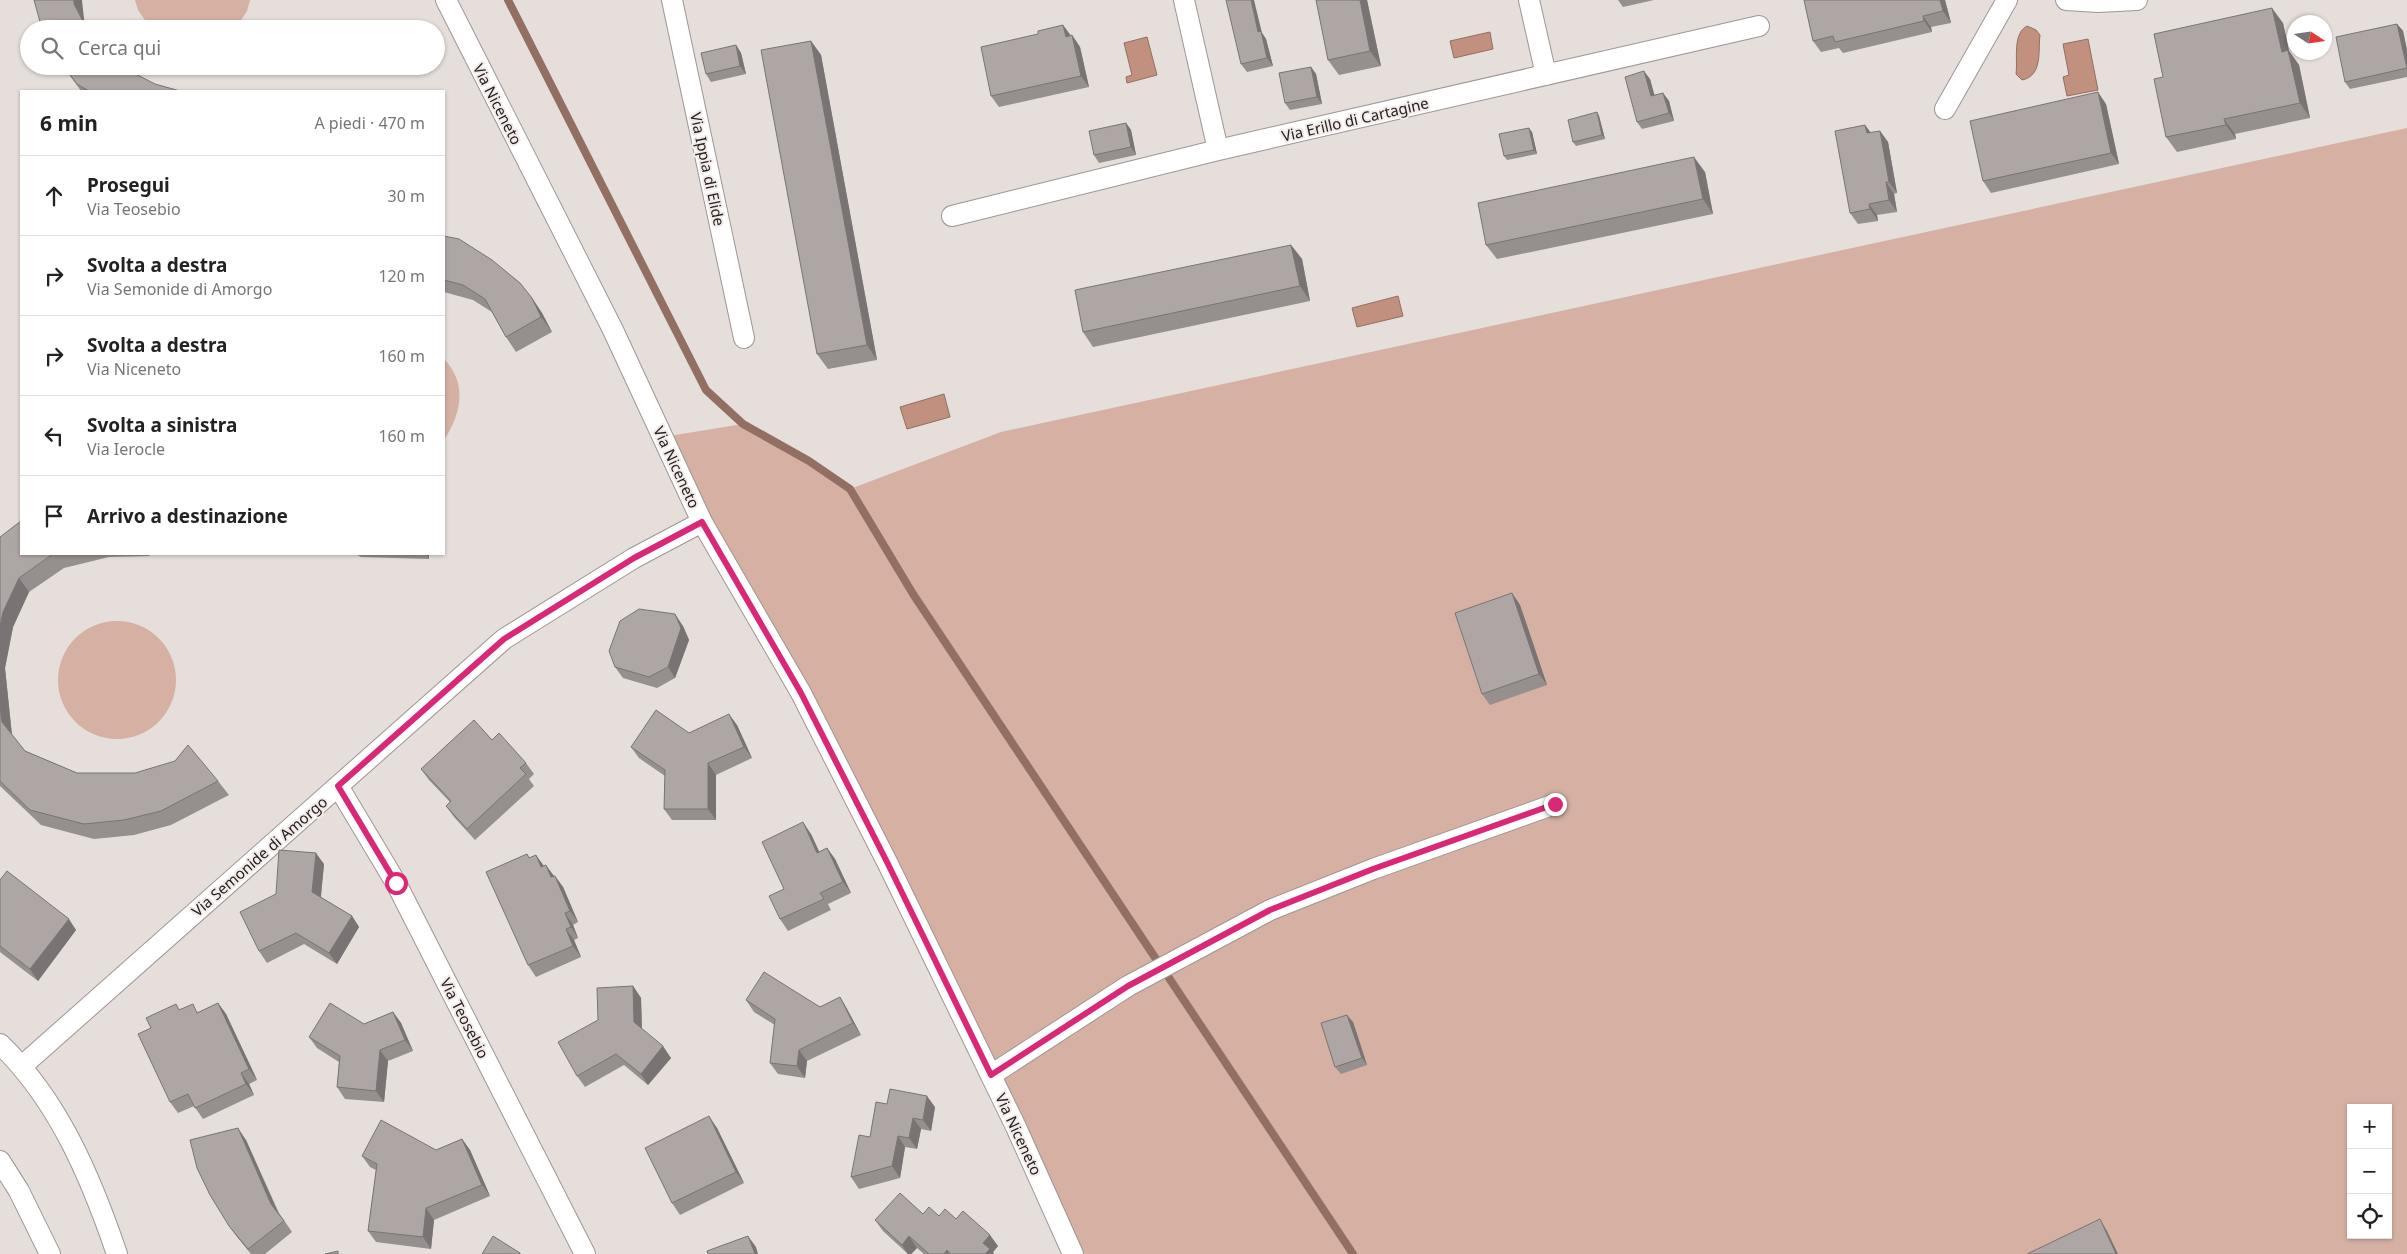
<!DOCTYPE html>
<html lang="it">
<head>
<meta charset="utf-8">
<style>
  :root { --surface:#fff; --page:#f6f6f6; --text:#222; --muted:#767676; --line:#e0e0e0 }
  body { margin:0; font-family:"Noto Sans",sans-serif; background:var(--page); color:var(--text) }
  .controls { position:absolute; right:15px; bottom:15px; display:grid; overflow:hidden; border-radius:0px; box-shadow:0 1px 4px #0004 }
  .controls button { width:45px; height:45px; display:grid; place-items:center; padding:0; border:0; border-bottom:1px solid var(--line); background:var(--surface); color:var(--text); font:25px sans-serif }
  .compass { position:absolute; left:2287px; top:15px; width:45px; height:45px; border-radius:50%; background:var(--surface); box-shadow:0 1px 4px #0004; rotate:102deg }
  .stop { position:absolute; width:15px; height:15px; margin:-11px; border:4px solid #db2777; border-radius:50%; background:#fff }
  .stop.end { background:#db2777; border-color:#fff; box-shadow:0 1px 5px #0008 }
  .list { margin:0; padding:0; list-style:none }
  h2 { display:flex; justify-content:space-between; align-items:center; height:65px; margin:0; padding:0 20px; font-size:21px }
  h2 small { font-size:16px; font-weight:400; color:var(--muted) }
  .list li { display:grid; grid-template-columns:32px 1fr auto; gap:15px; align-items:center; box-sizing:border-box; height:80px; padding:0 20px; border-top:1px solid var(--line) }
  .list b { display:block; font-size:19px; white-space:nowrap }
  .list p { margin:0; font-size:16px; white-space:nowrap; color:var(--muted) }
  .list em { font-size:16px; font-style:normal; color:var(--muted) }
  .icon { flex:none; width:28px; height:28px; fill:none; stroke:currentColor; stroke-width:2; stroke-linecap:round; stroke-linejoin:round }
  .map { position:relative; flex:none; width:2407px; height:1254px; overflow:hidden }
  .search { position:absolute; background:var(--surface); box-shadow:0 1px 4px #0004; left:20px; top:20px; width:425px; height:55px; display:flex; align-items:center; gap:12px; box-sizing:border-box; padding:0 18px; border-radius:28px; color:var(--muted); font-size:19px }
  .panel { position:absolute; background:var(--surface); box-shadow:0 1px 4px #0004; left:20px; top:90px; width:425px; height:465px; border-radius:0px }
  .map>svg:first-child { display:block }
</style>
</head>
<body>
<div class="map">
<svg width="2407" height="1254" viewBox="0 0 2407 1254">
  <rect width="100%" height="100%" fill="#e5dedb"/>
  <path fill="#d5b0a3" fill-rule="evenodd" d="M 135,0 L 250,0 L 247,11 L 235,29 L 151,29 L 138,10 Z
    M 2407,128 L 2407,1254 L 1073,1254 L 663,437 L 743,424 L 809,461 L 850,489 L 1001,432 ZM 2351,1108 L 2388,1108 L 2388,1235 L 2351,1235 Z
    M 444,359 C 468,384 461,414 444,440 Z
    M58 680a59 59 0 1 1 118 0a59 59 0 1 1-118 0Z"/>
  <path fill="#c1907f" stroke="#926f62" d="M 2027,26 L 2036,30 L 2040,35 C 2038,50 2043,76 2022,80 L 2016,74 C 2018,60 2012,34 2027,26 Z
    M 1490,32 L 1493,49 L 1454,58 L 1450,41 Z
    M 1147,37 L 1157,75 L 1127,83 L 1126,77 L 1132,75 L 1124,43 Z
    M 2088,39 L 2098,90 L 2067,96 L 2063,77 L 2069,75 L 2063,44 Z
    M 1398,296 L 1403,316 L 1357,327 L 1352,308 Z
    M 944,394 L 950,417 L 907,429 L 900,407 Z"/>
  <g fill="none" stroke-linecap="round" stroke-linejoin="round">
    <path stroke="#926f62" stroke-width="8" d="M 508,0 L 706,390 L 743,424 L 809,461 L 850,489 L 913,594 L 1156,959
      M 1167,975 L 1353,1254"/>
    <g stroke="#9d9694" stroke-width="22">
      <path id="minor" d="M 446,0 L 613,330 L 702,522 L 801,693 L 888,864 L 1016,1127 L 1073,1254
        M 672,0 L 744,338
        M 1184,0 L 1218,150
        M 1529,0 L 1546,75
        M 2066,0 L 2098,2 L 2137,0
        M 1945,109 L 2007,0
        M 952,216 L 1218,150 L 1759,26
        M 338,786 L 396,883 L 585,1254
        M 0,1044 C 59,1101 91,1178 117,1254
        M 22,1066 L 504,639 L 634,558 L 702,522
        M 991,1075 L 1128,986 L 1270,910 L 1373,869 L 1555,804
        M 0,1161 L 19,1191 L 50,1254"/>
    </g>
    <use href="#minor" stroke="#fff" stroke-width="20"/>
  </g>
  <path fill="#958f8d" d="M 1367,0 L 1381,66 L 1339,75 L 1328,60 Z
    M 1618,0 L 1654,0 L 1623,7 Z
    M 1804,0 L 1945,0 L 1951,23 L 1931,27 L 1932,32 L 1843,53 L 1839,48 L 1821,52 L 1813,41 Z
    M 2283,23 L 2289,51 L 2299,65 L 2310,118 L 2235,134 L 2236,139 L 2177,152 L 2166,137 L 2163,77 Z
    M 2397,24 L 2403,31 L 2407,50 L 2407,77 L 2350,89 L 2345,82 Z
    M 1063,25 L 1071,36 L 1072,35 L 1080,47 L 1089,87 L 999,107 L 991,96 L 1038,34 Z
    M 1262,33 L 1266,39 L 1273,66 L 1247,72 L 1241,64 Z
    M 811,41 L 821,55 L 877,360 L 828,369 L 817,354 Z
    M 736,45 L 741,53 L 746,74 L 711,82 L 706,74 Z
    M 63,66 L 155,84 L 180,91 L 81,91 Z
    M 1311,67 L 1316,74 L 1322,104 L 1290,110 L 1285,103 Z
    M 1650,79 L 1654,96 L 1663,93 L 1669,101 L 1674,121 L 1642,129 L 1637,122 Z
    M 2106,104 L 2119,164 L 1991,193 L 1983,181 Z
    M 1597,112 L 1599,116 L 1605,139 L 1576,146 L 1573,142 Z
    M 1126,123 L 1131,130 L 1136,155 L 1099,163 L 1094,155 Z
    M 1865,125 L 1871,133 L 1880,131 L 1888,142 L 1897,193 L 1894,194 L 1897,212 L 1877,215 L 1878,221 L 1858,224 L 1850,213 Z
    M 1532,132 L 1537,154 L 1507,160 L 1504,156 Z
    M 1705,172 L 1713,214 L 1497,259 L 1486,245 Z
    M 444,236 L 532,298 L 542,313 L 552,332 L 516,352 L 506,337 L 492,312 L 473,300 L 444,292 Z
    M 1291,245 L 1302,259 L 1310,301 L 1093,347 L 1083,332 Z
    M 0,537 L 21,554 L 150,554 L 149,556 L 109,557 L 64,568 L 29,592 L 13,627 L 5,668 L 12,735 L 25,751 L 77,773 L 218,781 L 229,795 L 171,825 L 134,835 L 94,839 L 41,825 L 0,786 Z
    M 355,554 L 429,554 L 429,559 L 361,557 Z
    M 1512,593 L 1520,605 L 1547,685 L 1490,705 L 1482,694 Z
    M 683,626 L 689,640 L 675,678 L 657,688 L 623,678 L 615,667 Z
    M 737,725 L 752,758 L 716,775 L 716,820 L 672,820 L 664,809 L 665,776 L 639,758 L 631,747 Z
    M 492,740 L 526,763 L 534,774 L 529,779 L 534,786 L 475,840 L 454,817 L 446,806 L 450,802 L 429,780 L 421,769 Z
    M 811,834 L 819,852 L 827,848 L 835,859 L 851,893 L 828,904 L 831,910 L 788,931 L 780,919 L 784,889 Z
    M 527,854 L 529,858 L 544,866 L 554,876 L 555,876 L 563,887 L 578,922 L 573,925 L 578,938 L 574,940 L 581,957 L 536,977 L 528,965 Z
    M 324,864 L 321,897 L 352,916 L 359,927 L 337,964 L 304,944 L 267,963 L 259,951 L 276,894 Z
    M 0,880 L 76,930 L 38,981 L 0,952 Z
    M 633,986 L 641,998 L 642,1029 L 671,1058 L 648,1085 L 624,1065 L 585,1087 L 577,1076 Z
    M 840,997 L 847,1009 L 861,1035 L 807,1061 L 805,1078 L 778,1074 L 770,1063 L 775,1025 L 754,1012 L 746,1000 L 820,1007 Z
    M 218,1003 L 226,1014 L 257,1080 L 249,1084 L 254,1095 L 203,1119 L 194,1106 L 178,1113 L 170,1102 L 180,1010 L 199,1012 Z
    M 393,1012 L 401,1023 L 413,1051 L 388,1061 L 384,1102 L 345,1099 L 337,1087 L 339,1062 L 317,1048 L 309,1037 L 364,1024 Z
    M 1353,1022 L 1367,1065 L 1341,1074 L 1335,1067 Z
    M 887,1104 L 935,1107 L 931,1131 L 921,1129 L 917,1149 L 905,1147 L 900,1178 L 859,1189 L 851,1177 L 870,1137 Z
    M 717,1128 L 744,1183 L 680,1215 L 672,1203 Z
    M 462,1139 L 470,1150 L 490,1196 L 434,1220 L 431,1249 L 376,1242 L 368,1231 L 376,1170 L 370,1167 L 362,1156 L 436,1150 Z
    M 246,1140 L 279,1213 L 292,1232 L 265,1254 L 251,1254 L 237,1237 L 229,1226 Z
    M 923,1214 L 956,1219 L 998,1246 L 993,1252 L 994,1254 L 924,1254 L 917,1248 L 911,1254 L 908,1254 L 883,1231 L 875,1220 Z"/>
  <path fill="#797473" d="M 74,0 L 82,0 L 84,19 L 90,29 L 87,29 L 74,4 Z
    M 1251,0 L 1254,0 L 1262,33 L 1266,39 L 1273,66 L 1267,58 L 1258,32 Z
    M 1360,0 L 1367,0 L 1381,66 L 1370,51 Z
    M 1940,0 L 1945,0 L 1951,23 L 1943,11 Z
    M 2272,8 L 2283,23 L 2289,51 L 2299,65 L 2310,118 L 2300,103 L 2282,52 Z
    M 1923,16 L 1931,27 L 1932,32 L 1924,21 Z
    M 2397,24 L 2403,31 L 2407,50 L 2407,68 Z
    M 1063,25 L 1071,36 L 1066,37 Z
    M 1072,35 L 1080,47 L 1089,87 L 1081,76 Z
    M 811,41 L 821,55 L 877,360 L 867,345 Z
    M 736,45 L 741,53 L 746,74 L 740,66 Z
    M 1311,67 L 1316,74 L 1322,104 L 1317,97 Z
    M 1644,71 L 1650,79 L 1657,104 L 1651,96 Z
    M 2098,92 L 2106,104 L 2119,164 L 2111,153 Z
    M 1663,93 L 1669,101 L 1674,121 L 1669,113 Z
    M 1597,112 L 1599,116 L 1605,139 L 1602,135 Z
    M 2224,119 L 2235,134 L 2236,139 L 2226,125 Z
    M 1126,123 L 1131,130 L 1136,155 L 1131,147 Z
    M 1865,125 L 1873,136 L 1867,133 Z
    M 1529,128 L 1532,132 L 1537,154 L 1534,150 Z
    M 1880,131 L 1888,142 L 1897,193 L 1889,182 Z
    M 1694,157 L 1705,172 L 1713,214 L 1703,199 Z
    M 1886,182 L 1894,194 L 1897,212 L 1889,200 Z
    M 1869,204 L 1877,215 L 1878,221 L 1870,209 Z
    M 1291,245 L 1302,259 L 1310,301 L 1300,286 Z
    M 532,298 L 542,313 L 552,332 L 541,317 Z
    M 426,554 L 429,554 L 429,559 Z
    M 19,578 L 29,592 L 13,627 L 5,668 L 12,736 L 2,722 L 0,704 L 0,627 L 3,612 Z
    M 1512,593 L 1520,605 L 1547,685 L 1539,674 Z
    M 675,614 L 683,626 L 689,640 L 675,678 L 668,667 Z
    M 729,714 L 737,725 L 752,758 L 744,747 Z
    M 708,763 L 716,775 L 716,820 L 708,809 Z
    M 803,822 L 811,834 L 825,864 L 817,853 Z
    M 827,848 L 835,859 L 851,893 L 843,882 Z
    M 316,853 L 324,864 L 320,903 L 312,892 Z
    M 536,855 L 544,866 L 541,867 Z
    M 546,865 L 554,876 L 559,889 L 551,877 Z
    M 555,876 L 563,887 L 578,922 L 570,911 Z
    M 565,913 L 573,925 L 578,938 L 571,927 Z
    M 352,916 L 359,927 L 337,964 L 329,953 Z
    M 69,919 L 76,930 L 38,981 L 30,969 Z
    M 566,929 L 574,940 L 581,957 L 573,946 Z
    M 633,986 L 641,998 L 642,1034 L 634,1022 Z
    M 840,997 L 847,1009 L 861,1035 L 853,1023 Z
    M 218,1003 L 226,1014 L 257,1080 L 249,1069 Z
    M 393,1012 L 401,1023 L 413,1051 L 405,1040 Z
    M 1347,1015 L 1353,1022 L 1367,1065 L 1362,1058 Z
    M 663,1046 L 671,1058 L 648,1085 L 641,1074 Z
    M 380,1050 L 388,1061 L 384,1102 L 376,1091 Z
    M 799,1050 L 807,1061 L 805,1078 L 797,1066 Z
    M 241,1073 L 249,1084 L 254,1095 L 246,1084 Z
    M 927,1096 L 935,1107 L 931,1131 L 923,1120 Z
    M 709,1116 L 717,1128 L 744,1183 L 736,1172 Z
    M 913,1118 L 921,1129 L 917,1149 L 909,1138 Z
    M 238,1128 L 246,1140 L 279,1215 L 271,1204 Z
    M 898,1136 L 905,1147 L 900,1178 L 892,1166 Z
    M 462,1139 L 470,1150 L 490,1196 L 482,1185 Z
    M 426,1208 L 434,1220 L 431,1249 L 423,1237 Z
    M 2100,1219 L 2107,1231 L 2118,1254 L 2116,1254 Z
    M 990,1235 L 998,1246 L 993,1252 L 994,1254 L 985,1254 L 983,1243 Z
    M 748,1236 L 756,1247 L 758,1254 L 755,1254 Z
    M 909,1236 L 917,1248 L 911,1254 L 908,1254 L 902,1245 Z
    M 947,1250 L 949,1254 L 944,1254 Z"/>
  <path fill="#ada6a4" stroke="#797473" d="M 34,0 L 74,0 L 74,4 L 87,29 L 42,29 Z
    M 1226,0 L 1251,0 L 1258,32 L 1261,31 L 1267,58 L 1241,64 Z
    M 1316,0 L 1360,0 L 1370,51 L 1328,60 Z
    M 1804,0 L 1940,0 L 1943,11 L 1923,16 L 1924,21 L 1835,42 L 1833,36 L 1813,41 Z
    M 2272,8 L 2282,52 L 2288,50 L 2300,103 L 2224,119 L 2226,125 L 2166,137 L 2154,79 L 2163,77 L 2154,34 Z
    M 2397,24 L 2407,68 L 2345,82 L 2336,37 Z
    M 1063,25 L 1066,37 L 1072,35 L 1081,76 L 991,96 L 981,47 L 1038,34 L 1038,31 Z
    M 811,41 L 867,345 L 817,354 L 761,50 Z
    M 736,45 L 740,66 L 706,74 L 701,53 Z
    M 63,66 L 120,66 L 155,84 L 180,91 L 89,91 L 77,84 Z
    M 1311,67 L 1317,97 L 1285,103 L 1279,73 Z
    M 1644,71 L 1651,96 L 1663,93 L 1669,113 L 1637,122 L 1625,77 Z
    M 2098,92 L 2111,153 L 1983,181 L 1970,121 Z
    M 1597,112 L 1602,135 L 1573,142 L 1568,120 Z
    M 1126,123 L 1131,147 L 1094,155 L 1089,131 Z
    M 1865,125 L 1867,133 L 1880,131 L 1889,182 L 1886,182 L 1889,200 L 1869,204 L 1870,209 L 1850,213 L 1835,131 Z
    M 1529,128 L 1534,150 L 1504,156 L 1499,134 Z
    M 1694,157 L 1703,199 L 1486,245 L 1478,203 Z
    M 444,236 L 459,239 L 492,260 L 520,283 L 532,298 L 541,317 L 506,337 L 485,299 L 463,285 L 444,280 Z
    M 1291,245 L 1300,286 L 1083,332 L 1075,290 Z
    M 21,521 L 21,554 L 53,554 L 19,578 L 3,612 L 0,627 L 0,537 Z
    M 1512,593 L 1539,674 L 1482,694 L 1455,613 Z
    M 639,609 L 675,614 L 681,628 L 668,667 L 649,677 L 615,667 L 609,651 L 620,621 Z
    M 0,704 L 2,722 L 25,751 L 77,773 L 135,773 L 175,761 L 188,745 L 218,781 L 161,811 L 124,820 L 84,824 L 30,810 L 0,781 Z
    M 656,710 L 689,733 L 729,714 L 744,747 L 708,763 L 708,809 L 664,809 L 665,770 L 631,747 Z
    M 474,720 L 492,740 L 499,733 L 526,763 L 520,768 L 526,774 L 467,829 L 446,806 L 451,801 L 421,769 Z
    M 803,822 L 817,853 L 827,848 L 843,882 L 820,893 L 824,899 L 780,919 L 769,896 L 784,889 L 762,842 Z
    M 279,850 L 316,853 L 312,892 L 352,916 L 329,953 L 296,933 L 259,951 L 240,912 L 276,894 Z
    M 527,854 L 529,858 L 536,855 L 541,867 L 546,865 L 551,877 L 555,876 L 570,911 L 565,913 L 571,927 L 566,929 L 573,946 L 528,965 L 486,872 Z
    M 7,871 L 69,919 L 30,969 L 0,946 L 0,880 Z
    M 764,972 L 820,1007 L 840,997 L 853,1023 L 799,1050 L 797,1066 L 770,1063 L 775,1019 L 746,1000 Z
    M 633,986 L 634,1022 L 663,1046 L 641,1074 L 616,1054 L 577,1076 L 558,1042 L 598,1020 L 597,988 Z
    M 218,1003 L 249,1069 L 241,1073 L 246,1084 L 195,1108 L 188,1094 L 170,1102 L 138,1034 L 151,1028 L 146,1018 L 176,1004 L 179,1010 L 193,1004 L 197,1013 Z
    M 330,1003 L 364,1024 L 393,1012 L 405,1040 L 380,1050 L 376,1091 L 337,1087 L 340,1056 L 309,1037 Z
    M 1347,1015 L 1362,1058 L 1335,1067 L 1321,1023 Z
    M 890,1089 L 927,1096 L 923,1120 L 913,1118 L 909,1138 L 898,1136 L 892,1166 L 851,1177 L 859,1135 L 870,1137 L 876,1102 L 887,1104 Z
    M 709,1116 L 736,1172 L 672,1203 L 645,1148 Z
    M 381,1120 L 436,1150 L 462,1139 L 482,1185 L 426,1208 L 423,1237 L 368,1231 L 377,1164 L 362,1156 Z
    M 238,1128 L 271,1204 L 284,1221 L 248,1249 L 229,1226 L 210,1195 L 197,1168 L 190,1140 Z
    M 900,1193 L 923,1214 L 929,1207 L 939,1216 L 945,1209 L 956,1219 L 963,1211 L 990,1235 L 983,1243 L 990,1249 L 985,1254 L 951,1254 L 947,1250 L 944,1254 L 929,1254 L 909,1236 L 902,1245 L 875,1220 Z
    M 2100,1219 L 2116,1254 L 2027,1254 Z
    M 493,1236 L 520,1253 L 520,1254 L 482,1254 Z
    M 748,1236 L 755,1254 L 708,1254 L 707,1251 Z
    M 338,1251 L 338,1254 L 325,1254 Z"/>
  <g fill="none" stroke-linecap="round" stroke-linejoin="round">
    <path stroke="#db2777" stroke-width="6" d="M 396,883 L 338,786 L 504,639 L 634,558 L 702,522 L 801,693 L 888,864 L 991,1075 L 1128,986 L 1270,910 L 1373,869 L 1555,804"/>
  </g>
  <g text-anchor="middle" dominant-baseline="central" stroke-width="4" stroke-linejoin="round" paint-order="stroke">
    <g font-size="15" fill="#242120" stroke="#f3ebe9">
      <text transform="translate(498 104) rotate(63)">Via Niceneto</text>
      <text transform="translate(1355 119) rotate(-13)">Via Erillo di Cartagine</text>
      <text transform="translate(708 169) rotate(78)">Via Ippia di Elide</text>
      <text transform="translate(677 467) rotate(65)">Via Niceneto</text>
      <text transform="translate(259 856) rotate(-41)">Via Semonide di Amorgo</text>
      <text transform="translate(465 1018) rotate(63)">Via Teosebio</text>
      <text transform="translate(1019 1134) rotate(65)">Via Niceneto</text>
    </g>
  </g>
</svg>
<div class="controls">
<button>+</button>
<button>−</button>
<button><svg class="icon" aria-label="locate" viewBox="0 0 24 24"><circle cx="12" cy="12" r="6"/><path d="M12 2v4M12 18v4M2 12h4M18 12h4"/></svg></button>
</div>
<svg class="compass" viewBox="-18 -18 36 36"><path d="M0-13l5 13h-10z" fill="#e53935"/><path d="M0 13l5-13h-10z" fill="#767676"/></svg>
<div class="stop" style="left:396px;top:883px"></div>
<div class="stop end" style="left:1555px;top:804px"></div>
<div class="search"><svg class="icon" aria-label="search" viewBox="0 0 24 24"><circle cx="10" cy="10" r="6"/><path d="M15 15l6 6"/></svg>Cerca qui</div>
<section class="panel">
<h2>6 min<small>A piedi · 470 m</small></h2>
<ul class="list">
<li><svg class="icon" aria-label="ahead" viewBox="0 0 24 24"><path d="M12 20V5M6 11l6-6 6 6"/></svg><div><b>Prosegui</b><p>Via Teosebio</p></div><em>30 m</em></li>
<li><svg class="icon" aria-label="right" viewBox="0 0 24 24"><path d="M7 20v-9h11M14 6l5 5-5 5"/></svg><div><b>Svolta a destra</b><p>Via Semonide di Amorgo</p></div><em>120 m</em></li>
<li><svg class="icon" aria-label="right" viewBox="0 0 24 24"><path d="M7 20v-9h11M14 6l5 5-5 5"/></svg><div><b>Svolta a destra</b><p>Via Niceneto</p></div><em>160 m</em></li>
<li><svg class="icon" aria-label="left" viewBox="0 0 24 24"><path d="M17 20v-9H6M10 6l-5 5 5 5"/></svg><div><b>Svolta a sinistra</b><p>Via Ierocle</p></div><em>160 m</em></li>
<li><svg class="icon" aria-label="arrive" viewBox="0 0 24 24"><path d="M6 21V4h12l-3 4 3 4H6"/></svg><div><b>Arrivo a destinazione</b></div></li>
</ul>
</section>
</div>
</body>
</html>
